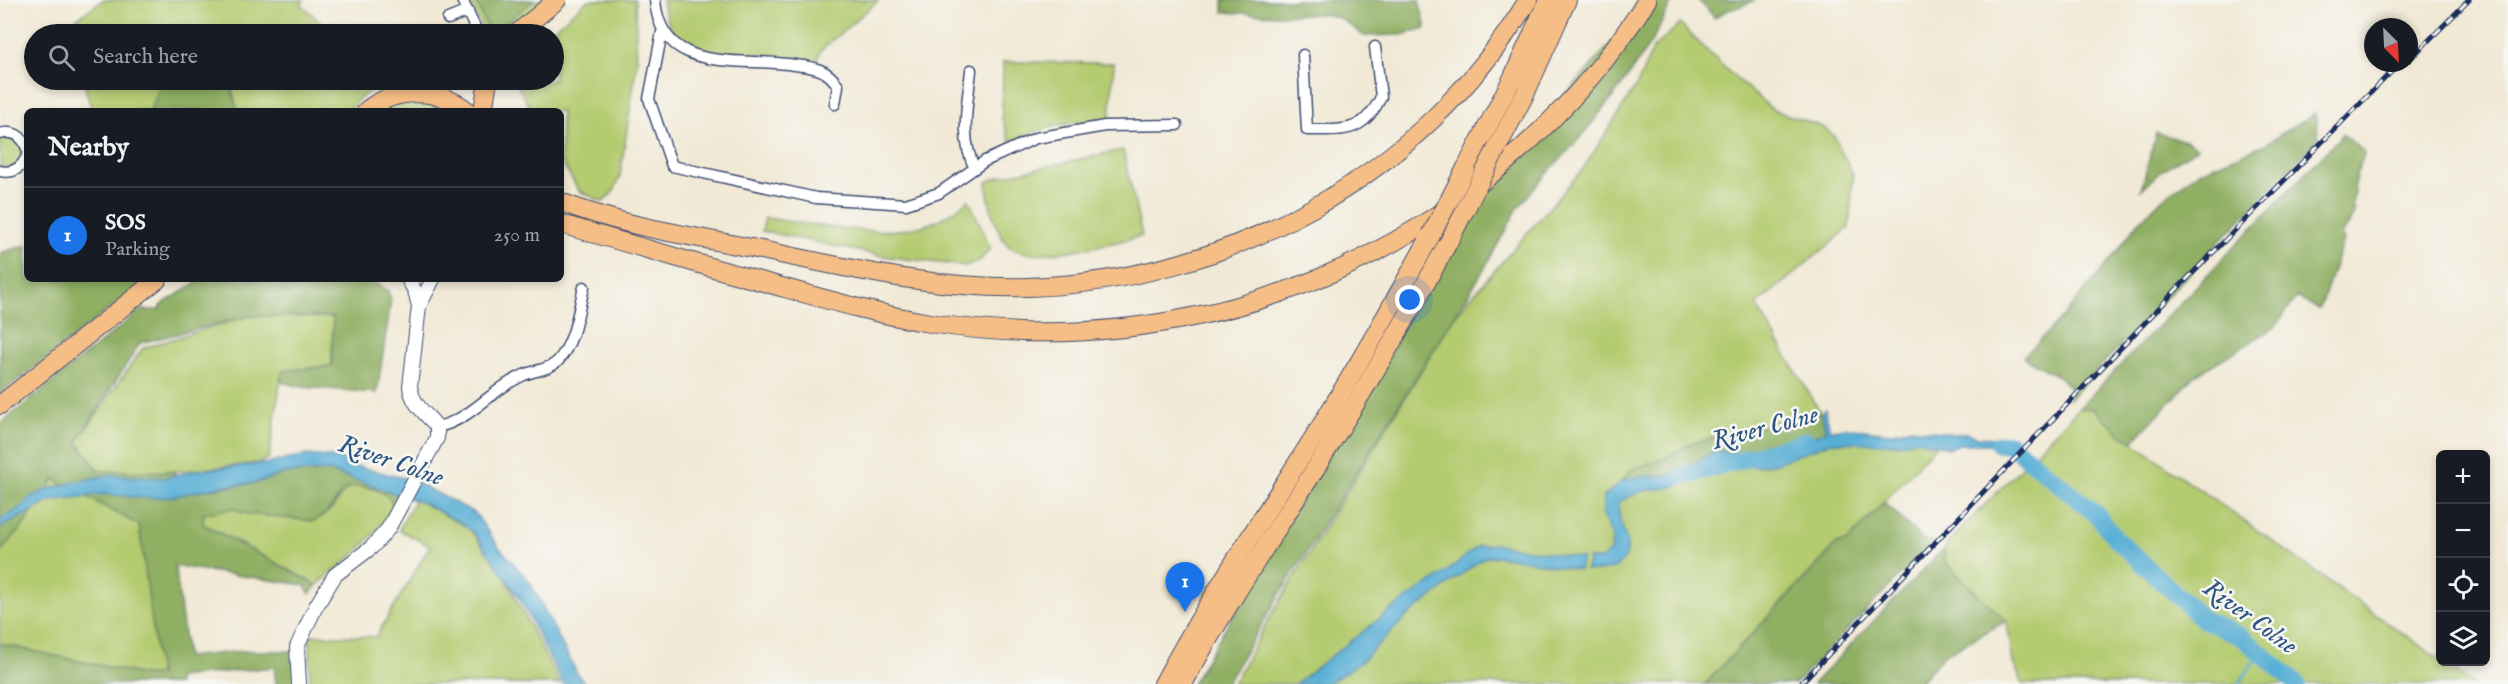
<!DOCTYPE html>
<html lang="en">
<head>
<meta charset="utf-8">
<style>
  :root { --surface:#171b24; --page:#242831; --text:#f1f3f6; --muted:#9ea1a6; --line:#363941; --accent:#1a73e8 }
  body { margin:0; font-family:"IM FELL English",serif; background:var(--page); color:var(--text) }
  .controls { position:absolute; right:18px; bottom:18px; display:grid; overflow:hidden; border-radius:9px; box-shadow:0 3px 9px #0003 }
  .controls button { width:54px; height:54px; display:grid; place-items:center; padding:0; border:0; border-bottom:2px solid var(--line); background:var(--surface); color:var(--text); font:30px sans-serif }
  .compass { position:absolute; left:2364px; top:18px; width:54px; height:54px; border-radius:50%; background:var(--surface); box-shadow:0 3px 9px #0003; rotate:156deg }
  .you { position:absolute; left:1410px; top:300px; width:21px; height:21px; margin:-15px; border:4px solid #fff; border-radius:50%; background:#1a73e8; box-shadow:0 0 0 9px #1a73e833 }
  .badge { display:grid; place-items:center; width:39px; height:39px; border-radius:50%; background:var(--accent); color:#fff; font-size:20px; font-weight:700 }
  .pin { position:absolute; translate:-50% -50px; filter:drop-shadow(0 2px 3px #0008) }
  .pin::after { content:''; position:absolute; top:32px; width:21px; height:18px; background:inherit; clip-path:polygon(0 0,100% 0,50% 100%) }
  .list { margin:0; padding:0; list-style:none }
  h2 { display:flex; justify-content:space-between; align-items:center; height:78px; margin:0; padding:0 24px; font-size:26px }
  h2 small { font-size:20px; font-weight:400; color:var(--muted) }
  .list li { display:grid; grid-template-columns:39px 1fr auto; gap:18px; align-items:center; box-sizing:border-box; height:96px; padding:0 24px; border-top:2px solid var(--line) }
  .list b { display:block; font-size:22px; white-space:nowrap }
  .list p { margin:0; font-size:20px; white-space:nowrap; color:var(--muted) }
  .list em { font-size:20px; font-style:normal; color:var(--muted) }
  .icon { flex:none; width:33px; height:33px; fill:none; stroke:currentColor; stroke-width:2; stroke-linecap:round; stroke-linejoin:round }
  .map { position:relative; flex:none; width:2508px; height:684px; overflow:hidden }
  .search { position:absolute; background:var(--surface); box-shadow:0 3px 9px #0003; left:24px; top:24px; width:540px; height:66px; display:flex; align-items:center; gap:15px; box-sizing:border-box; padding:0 21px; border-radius:33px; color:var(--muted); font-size:22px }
  .panel { position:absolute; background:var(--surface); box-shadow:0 3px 9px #0003; left:24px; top:108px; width:540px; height:174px; border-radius:9px }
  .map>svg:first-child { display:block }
</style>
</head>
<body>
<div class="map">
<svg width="2508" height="684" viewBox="0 0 2508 684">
  <rect width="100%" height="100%" fill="#f6f6f2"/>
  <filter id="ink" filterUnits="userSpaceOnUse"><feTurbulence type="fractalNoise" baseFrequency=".0167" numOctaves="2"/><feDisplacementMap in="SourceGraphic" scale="12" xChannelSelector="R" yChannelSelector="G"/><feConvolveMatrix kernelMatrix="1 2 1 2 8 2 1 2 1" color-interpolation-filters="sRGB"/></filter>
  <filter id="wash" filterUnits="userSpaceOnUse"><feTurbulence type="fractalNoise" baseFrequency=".008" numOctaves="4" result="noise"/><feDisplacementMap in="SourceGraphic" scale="24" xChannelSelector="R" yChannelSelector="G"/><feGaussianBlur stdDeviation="1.35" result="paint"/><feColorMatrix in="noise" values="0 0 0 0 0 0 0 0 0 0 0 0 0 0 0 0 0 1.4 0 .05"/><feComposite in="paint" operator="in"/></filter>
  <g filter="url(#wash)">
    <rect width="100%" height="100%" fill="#f1e9d5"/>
    <path fill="#b4cb70" stroke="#687d67" stroke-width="1.5" d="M 103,0 L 304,0 L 301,4 L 333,34 L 69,34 L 66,26 Z
      M 469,0 L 544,0 L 503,34 L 485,34 Z
      M 588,0 L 635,0 L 637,62 L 620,176 L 614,191 L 603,202 L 579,191 L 561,161 L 561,111 L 532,111 L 515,81 L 554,80 L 554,34 L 548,34 Z
      M 662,0 L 879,0 L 821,50 L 816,63 C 801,61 785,57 770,56 C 724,54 670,61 662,0 Z
      M 1680,24 L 1728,71 L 1773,110 L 1823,127 L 1834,136 L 1853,176 L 1849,228 L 1756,305 L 1821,413 L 1827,431 L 1940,441 L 1847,542 L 1838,543 L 1705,684 L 1233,684 L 1270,617 L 1454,317 L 1583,169 L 1637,85 L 1653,48 Z
      M 1003,62 L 1114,63 L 1110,118 C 1075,122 1042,126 1010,142 L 1002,118 Z
      M 83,80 L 378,80 L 380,82 L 356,102 L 349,111 L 92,111 Z
      M 406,100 L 432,100 L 458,111 L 380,111 Z
      M 5,136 L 20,141 L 24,155 L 15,168 L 0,167 L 0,137 Z
      M 1123,150 L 1142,236 C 1118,242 1029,264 1010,247 C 997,237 987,198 987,182 L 998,177 Z
      M 969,200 L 991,249 L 979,261 L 965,266 L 882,256 L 762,231 L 765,218 C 812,224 890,241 934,222 C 947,217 958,208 969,200 Z
      M 249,316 L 333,317 L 332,366 L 282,371 L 269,458 L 258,463 L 185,471 L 99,472 L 77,442 L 143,348 Z
      M 2087,407 L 2098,412 L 2117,431 L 2474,684 L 2023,684 L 2013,663 L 2007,622 L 1945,562 L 1944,551 L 1946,545 L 2079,408 Z
      M 54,479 L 139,525 L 160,676 L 144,675 L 0,644 L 0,552 L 23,526 Z
      M 360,485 C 376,490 387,489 393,506 C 373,541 348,560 317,585 L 203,524 L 203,514 L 234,507 L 242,513 L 313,521 C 319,517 330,512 334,506 C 342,493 343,488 360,485 Z
      M 415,499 L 470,529 L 502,572 L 560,684 L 310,684 L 310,635 L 376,637 L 430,546 L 399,530 Z"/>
    <path fill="#8faf62" stroke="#556f60" stroke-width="1.5" d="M 475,0 L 535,0 L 490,34 Z
      M 1223,0 L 1419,0 L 1426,28 L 1401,35 L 1364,36 L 1340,18 L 1323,14 L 1275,15 L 1223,12 Z
      M 1649,0 L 1673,0 L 1653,39 L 1622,85 L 1581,137 L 1548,172 L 1518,208 L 1483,271 L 1278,597 L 1226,684 L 1192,684 L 1489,182 Z
      M 1698,0 L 1754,0 C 1740,10 1728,6 1715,18 Z
      M 163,80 L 239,80 L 231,87 L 238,111 L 150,111 Z
      M 2315,113 L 2319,138 L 2069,399 L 2071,389 L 2060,377 L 2023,357 L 2063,317 L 2120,248 L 2137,224 L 2162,199 L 2199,172 L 2267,143 Z
      M 2156,133 L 2186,141 L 2198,148 L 2161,171 L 2141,190 Z
      M 2343,134 L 2365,153 L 2357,172 L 2352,207 L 2355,211 L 2348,225 L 2341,234 L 2343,240 L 2321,306 L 2318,309 L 2297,297 L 2274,328 L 2197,374 L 2132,442 L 2117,431 L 2094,409 L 2079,408 Z
      M 27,245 L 27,279 L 148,279 L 0,394 L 0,253 Z
      M 202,279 L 372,279 L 388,291 L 391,300 L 377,393 L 302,387 L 281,382 L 282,371 L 332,366 L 333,317 L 249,316 L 140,343 L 77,442 L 99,471 L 176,472 L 159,496 L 255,483 L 286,473 L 329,471 L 406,497 L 393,506 C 389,495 385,493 373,489 C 331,477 345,509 313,521 L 242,513 L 234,508 L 203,514 L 203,524 L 210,528 L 317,585 L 310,594 L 304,585 L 175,566 L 187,657 L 241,651 L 296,651 L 298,684 L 276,684 L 274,667 L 178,677 L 178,684 L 20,684 L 0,680 L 0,644 L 144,675 L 159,675 L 139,525 L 54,479 L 23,526 L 0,552 L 0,424 L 141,310 L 159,310 L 161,305 Z
      M 1821,413 L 1827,431 L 1772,452 L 1738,453 L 1700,460 L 1666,476 L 1640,477 L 1622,481 L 1632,469 L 1664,459 L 1691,443 Z
      M 1884,502 L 1924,541 L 1933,541 L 1795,684 L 1705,684 L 1838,543 L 1847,542 Z
      M 1945,547 L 1945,562 L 2006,621 L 1944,655 L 1918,684 L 1813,684 Z"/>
    <path fill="#59afd5" stroke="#3a6f9a" stroke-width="1.5" d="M 1825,409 L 1830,430 L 1848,428 L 1888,433 L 1911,428 L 1954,434 L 1968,433 L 1978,437 L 2011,439 L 2025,445 L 2017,454 L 1989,444 L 1960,444 L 1949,448 L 1917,440 L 1896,444 L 1832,442 L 1773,464 L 1743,467 L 1730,462 L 1717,463 L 1698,476 L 1674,487 L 1642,491 L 1620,501 C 1612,523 1644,552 1615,567 C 1606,571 1596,572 1586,570 L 1588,559 L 1602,559 L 1611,550 L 1612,536 L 1603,515 L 1603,497 L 1622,481 L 1640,477 L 1666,476 L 1695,463 L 1714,451 L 1743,453 L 1772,452 L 1826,431 L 1821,413 Z
      M 307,455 L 340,458 L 359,467 L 412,480 L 475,513 L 498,546 L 530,582 L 577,673 L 585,684 L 563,684 L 520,599 L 474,533 L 463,524 L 423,503 L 329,471 L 286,473 L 255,483 L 221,486 L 171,497 L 144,498 L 103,494 L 50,501 L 0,528 L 0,520 L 20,508 L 31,497 L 48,489 L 87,479 L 110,475 L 165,478 L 192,471 L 269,463 Z
      M 1493,544 L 1582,558 L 1579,570 L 1498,556 L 1483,558 L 1406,617 L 1360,663 L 1327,684 L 1295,684 L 1396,606 L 1445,573 L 1478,546 Z"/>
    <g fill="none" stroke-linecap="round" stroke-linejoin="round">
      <path stroke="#59afd5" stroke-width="3" d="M 2239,684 L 2260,652"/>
      <path stroke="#59afd5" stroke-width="18" d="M 1999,444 L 2010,444 L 2095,513 L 2117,540 L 2204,620 L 2242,637 L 2297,684
        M 1683,476 L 1807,441"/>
    </g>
  </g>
  <g filter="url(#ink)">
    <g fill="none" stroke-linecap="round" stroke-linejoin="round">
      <g stroke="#3b4b70" stroke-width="13">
        <path id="minor" d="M 462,0 L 478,34
          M 655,0 C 661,77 741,56 795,65 C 814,67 828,69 838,86 L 835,104
          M 448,19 L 468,11
          M 662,32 L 649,99 L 672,166 L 816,198 L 906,204 L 939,193 L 985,161 L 1036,138 L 1105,126 L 1177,125
          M 1303,55 L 1307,130 C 1343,130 1363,134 1381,97 L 1375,47
          M 971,70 C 968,101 959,140 975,168
          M 0,134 C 13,130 23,136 27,149
          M 0,171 C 13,174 22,168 27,156
          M 437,427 C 472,420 492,388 524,375 C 535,370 549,370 558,361 C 575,341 578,312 584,287"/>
      </g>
      <g stroke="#3b4b70" stroke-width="16">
        <path id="tertiary" d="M 408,279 L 415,291 L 419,306
          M 299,684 L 297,647 L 315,608 L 335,575 L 372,547 L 388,529 L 437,438 L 437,427 C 426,413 413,406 410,387 L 419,306 L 433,279"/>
      </g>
      <g stroke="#3b4b70" stroke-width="20">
        <path id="primary" d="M 516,34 L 557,0
          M 366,111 C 395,87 439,88 468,111
          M 483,111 L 488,80
          M 0,405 L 158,279"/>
      </g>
      <g stroke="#3b4b70" stroke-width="20">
        <path id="trunk" d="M 1497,148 L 1526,92 L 1567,0
          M 1466,168 L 1513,77 L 1548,0
          M 1477,186 C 1544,133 1602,73 1647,0
          M 561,202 C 624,227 695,236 761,250 C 849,268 938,290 1028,287 C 1231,281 1423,175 1528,0
          M 561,224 C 630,244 698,264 767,283 C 821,298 875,314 930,323 C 1109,352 1298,312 1448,208
          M 1163,684 C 1211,594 1268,510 1322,424 C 1360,362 1396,299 1431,235
          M 1183,684 C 1222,612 1268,543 1312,474 C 1366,388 1419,300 1465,210"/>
      </g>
      <use href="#minor" stroke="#fff" stroke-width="10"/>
      <use href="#tertiary" stroke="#fff" stroke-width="14"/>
      <use href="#primary" stroke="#f6be87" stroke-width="18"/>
      <use href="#trunk" stroke="#f6be87" stroke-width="18"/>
      <g stroke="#1b2f5e" stroke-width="5">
        <path id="rail" d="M 2409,60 L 2469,0
          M 1800,684 L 2177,289 L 2400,63"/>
      </g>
      <use href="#rail" stroke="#f6f6f2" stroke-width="3" stroke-dasharray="9" stroke-linecap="butt"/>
      <g stroke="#3b4b70" stroke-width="20" stroke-linecap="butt">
        <path id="trunk-bridge" d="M 1465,210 L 1497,148
          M 1431,235 L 1466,168"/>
      </g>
      <use href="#trunk-bridge" stroke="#f6be87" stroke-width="18"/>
    </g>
  </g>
  <g text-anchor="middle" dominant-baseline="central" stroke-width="5" stroke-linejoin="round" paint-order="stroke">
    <g font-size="26" font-style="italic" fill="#2e5582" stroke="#f6f6f2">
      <text transform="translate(1765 428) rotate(-15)">River Colne</text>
      <text transform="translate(391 461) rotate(19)">River Colne</text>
      <text transform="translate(2250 617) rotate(36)">River Colne</text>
    </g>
  </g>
</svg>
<div class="controls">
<button>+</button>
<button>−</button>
<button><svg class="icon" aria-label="locate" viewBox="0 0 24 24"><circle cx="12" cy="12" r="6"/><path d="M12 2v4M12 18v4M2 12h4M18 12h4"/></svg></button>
<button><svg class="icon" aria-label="layers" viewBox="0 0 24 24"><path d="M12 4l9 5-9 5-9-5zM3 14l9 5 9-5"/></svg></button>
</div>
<svg class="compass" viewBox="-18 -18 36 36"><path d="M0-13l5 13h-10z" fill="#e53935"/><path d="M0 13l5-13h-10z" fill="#9ea1a6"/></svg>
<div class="you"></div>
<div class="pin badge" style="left:1185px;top:612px">1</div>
<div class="search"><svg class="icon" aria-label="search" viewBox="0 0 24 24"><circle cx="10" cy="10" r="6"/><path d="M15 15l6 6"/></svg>Search here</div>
<section class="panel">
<h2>Nearby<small></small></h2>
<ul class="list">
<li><span class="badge">1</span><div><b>SOS</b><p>Parking</p></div><em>250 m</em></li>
</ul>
</section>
</div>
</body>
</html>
